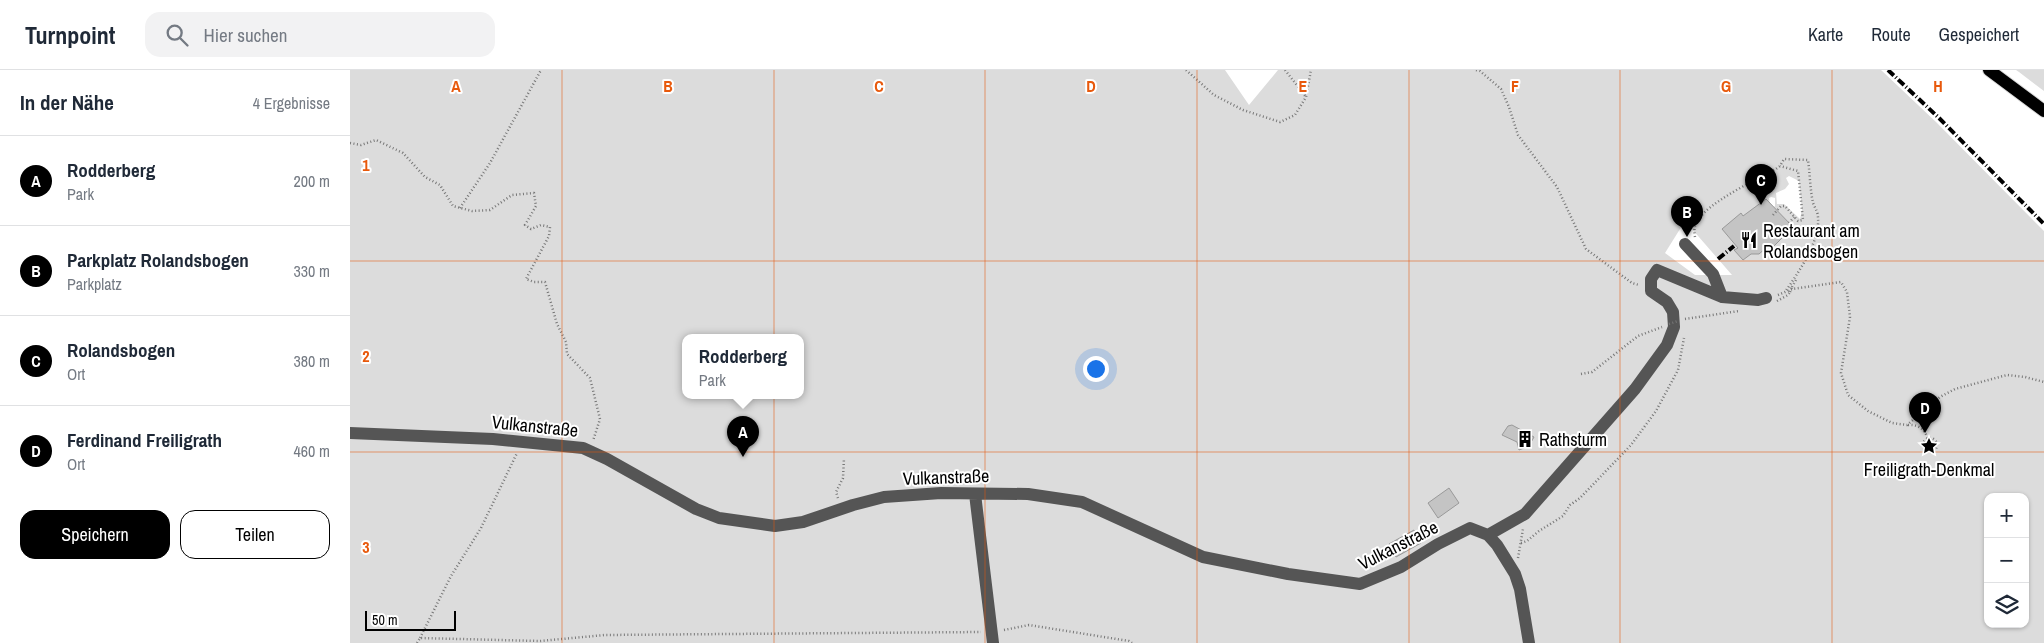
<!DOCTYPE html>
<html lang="de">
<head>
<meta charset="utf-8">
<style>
  :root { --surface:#fff; --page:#f2f2f3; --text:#1f2937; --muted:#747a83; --line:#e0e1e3; --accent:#000 }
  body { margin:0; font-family:"Archivo Narrow",sans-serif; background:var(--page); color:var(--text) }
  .controls { position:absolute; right:15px; bottom:15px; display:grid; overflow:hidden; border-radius:10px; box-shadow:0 1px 4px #0004 }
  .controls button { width:45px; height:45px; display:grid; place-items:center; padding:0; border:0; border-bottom:1px solid var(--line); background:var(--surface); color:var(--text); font:25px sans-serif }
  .scale { position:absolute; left:15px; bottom:12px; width:91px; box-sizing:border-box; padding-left:5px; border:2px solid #000; border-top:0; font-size:14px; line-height:18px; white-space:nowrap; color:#000; -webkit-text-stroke:4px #fff; paint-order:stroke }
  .you { position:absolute; left:745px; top:298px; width:18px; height:18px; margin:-12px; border:4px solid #fff; border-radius:50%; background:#1a73e8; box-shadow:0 0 0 8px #1a73e833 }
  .badge { display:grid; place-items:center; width:32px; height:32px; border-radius:50%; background:var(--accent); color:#fff; font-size:16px; font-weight:700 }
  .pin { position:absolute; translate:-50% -41px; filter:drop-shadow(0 1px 2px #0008) }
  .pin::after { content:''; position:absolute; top:26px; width:18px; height:15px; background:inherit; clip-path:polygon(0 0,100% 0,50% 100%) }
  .popup { position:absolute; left:332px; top:264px; width:122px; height:65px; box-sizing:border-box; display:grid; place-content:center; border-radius:10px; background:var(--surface); filter:drop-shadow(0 1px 4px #0005); font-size:16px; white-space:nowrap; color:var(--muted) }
  .popup b { font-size:19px; color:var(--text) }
  .popup::after { content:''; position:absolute; left:50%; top:100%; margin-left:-10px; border:10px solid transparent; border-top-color:var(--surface) }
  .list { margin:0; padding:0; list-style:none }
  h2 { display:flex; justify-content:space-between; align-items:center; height:65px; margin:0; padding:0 20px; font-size:21px }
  h2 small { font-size:16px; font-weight:400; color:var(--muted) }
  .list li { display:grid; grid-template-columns:32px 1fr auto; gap:15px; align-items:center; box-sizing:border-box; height:90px; padding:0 20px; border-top:1px solid var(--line) }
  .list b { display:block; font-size:19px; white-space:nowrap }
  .list p { margin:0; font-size:16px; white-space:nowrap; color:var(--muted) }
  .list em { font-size:16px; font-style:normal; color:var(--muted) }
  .actions { display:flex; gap:10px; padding:15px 20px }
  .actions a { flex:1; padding:11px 0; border:1px solid var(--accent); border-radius:15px; text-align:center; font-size:18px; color:var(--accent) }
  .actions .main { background:var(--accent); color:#fff }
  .icon { flex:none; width:28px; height:28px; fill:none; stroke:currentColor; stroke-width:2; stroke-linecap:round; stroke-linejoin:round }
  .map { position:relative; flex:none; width:1694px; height:573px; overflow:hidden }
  header { display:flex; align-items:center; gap:30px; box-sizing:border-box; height:70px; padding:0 25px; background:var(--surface); border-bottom:1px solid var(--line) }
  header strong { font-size:24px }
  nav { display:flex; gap:28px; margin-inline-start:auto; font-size:18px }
  .search { width:350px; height:45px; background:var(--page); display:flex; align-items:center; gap:12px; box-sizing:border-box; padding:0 18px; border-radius:15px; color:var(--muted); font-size:19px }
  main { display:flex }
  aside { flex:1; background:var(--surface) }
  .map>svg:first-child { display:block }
</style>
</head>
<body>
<header>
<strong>Turnpoint</strong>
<div class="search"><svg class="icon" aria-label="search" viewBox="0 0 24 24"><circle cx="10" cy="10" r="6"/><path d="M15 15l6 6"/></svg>Hier suchen</div>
<nav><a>Karte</a><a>Route</a><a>Gespeichert</a></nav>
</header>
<main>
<aside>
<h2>In der Nähe<small>4 Ergebnisse</small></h2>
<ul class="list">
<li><span class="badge">A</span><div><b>Rodderberg</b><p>Park</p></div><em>200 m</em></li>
<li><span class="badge">B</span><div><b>Parkplatz Rolandsbogen</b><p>Parkplatz</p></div><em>330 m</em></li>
<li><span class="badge">C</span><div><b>Rolandsbogen</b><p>Ort</p></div><em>380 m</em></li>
<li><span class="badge">D</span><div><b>Ferdinand Freiligrath</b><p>Ort</p></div><em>460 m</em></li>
</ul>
<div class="actions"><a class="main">Speichern</a><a>Teilen</a></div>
</aside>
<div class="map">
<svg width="1694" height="573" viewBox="0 0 1694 573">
  <rect width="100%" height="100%" fill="#fff"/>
  <path fill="#dcdcdc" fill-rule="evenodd" d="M 0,0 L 875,0 L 899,35 L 928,0 L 1531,0 L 1586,52 L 1694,161 L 1694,573 L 0,573 ZM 1439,106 L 1449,111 L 1452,140 L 1450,149 L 1434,134 L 1427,134 L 1426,123 L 1435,119 L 1439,114 L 1436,108 ZM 1421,127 L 1425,128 L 1425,136 L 1408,151 L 1420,135 L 1419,128 ZM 1335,151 L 1382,205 L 1345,205 L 1315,183 ZM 1443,157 L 1423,177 L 1408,163 ZM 336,268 L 450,268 L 450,326 L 336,326 ZM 1638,427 L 1675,427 L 1675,554 L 1638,554 Z
    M 1666,0 L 1694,0 L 1694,21 L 1669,2 Z"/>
  <path fill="#c4c4c4" stroke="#999" d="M 1416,129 L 1443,157 L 1419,181 L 1416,178 L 1409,184 L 1401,184 L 1393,190 L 1384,180 L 1388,178 L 1372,159 L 1391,143 L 1393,146 Z
    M 1162,355 L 1184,367 L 1179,376 L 1169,380 L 1167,372 L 1152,365 L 1158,356 Z
    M 1099,418 L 1109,433 L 1088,448 L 1078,433 Z
    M 1064,460 L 1071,473 L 1046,487 L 1039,474 Z"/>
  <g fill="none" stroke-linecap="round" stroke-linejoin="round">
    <g stroke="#dbdbdb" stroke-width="14">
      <path id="major" d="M 1639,0 L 1694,41"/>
    </g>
    <path stroke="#777" stroke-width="2.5" stroke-dasharray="1 2.5" stroke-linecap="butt" d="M 836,0 L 864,25 L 893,40 L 930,52 L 945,45 L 956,27 L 961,0
      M 935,0 L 956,27
      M 1126,0 L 1130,1 L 1151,19 L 1159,37 L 1168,65 L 1207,117 L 1236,179 L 1282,213 L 1289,215
      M 0,73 L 11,75 L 26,70 L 53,83 L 75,107 L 90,115 L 103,136 L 122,141 L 140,140 L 162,125 L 184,123 L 186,136 L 175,155 L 181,159 L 191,155 L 200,157 L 199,166 L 176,209 L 184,212 L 195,212 L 207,254 L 216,272 L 217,284 L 240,308 L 250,349 L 243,371
      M 110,138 L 140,93 L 191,0
      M 1423,145 L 1431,136 L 1435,136 L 1448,151 L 1453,150 L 1448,101 L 1430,96
      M 1439,153 L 1444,147
      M 1345,167 C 1344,161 1344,156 1347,151 C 1359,132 1405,110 1426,99 L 1430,96 L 1434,89 L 1458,90 C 1460,104 1460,119 1463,133 C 1465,138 1468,142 1468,148 C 1470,172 1448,203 1435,222
      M 1442,217 L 1447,208
      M 1428,225 L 1442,219 L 1491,212 L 1497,222 L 1500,247 L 1491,303 L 1498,325 L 1518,341 L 1542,353 L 1557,355 L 1590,327 L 1605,319 L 1657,305 L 1675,307 L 1694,312
      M 1427,231 L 1438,225 L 1440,222
      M 1335,249 L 1389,241
      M 1231,304 L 1242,302 L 1288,266 L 1312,257
      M 1558,355 C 1571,354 1577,362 1579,374
      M1573 375a7 7 0 1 1 14 0a7 7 0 1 1-14 0Z
      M 488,428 L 486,422 L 493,408 L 494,388
      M 1171,473 L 1177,471 L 1189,461 L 1213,446 L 1220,435 L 1230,428 L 1281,375 L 1306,341 L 1328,300 L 1334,268
      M 1168,488 L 1173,459
      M 654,560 L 679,555 L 779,571 L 782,573
      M 70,568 L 101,506 L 131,458 L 167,383
      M 67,573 L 70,568 L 190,571 L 255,565 L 631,562"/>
    <path stroke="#555" stroke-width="12" d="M 1335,174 L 1363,204 L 1372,227
      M 0,363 L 143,369 L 233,378 L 257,389 L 346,439 L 369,448 L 425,456 L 453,452 L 503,435 L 534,427 L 591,423 L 678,424 L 732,432 L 853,487 L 938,504 L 1010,514 L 1051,497 L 1088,474 L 1120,458 L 1138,465 L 1147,475 L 1165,504 L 1170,519 L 1179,573
      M 625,424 L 643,573
      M 1138,465 L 1175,444 L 1285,319 L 1317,275 L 1324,257 L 1323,242 L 1317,232 L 1301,221 L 1301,209 L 1307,200 L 1372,227 L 1408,230 L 1416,228"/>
    <use href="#major" stroke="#000" stroke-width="12"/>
    <path stroke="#000" stroke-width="4" stroke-dasharray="8 2.5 1 2.5" stroke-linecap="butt" d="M 1538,0 L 1589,48 L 1694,154
      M 1368,189 L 1384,176"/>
    <path stroke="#777" stroke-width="2.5" stroke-dasharray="1 2.5" stroke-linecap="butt" d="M 1440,222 L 1442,217
      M 1319,254 L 1328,251"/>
  </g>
  <path fill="none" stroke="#e8590c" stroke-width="1" stroke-opacity="0.55" d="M 212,0 L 212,573M 424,0 L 424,573M 635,0 L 635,573M 847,0 L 847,573M 1059,0 L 1059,573M 1270,0 L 1270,573M 1482,0 L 1482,573M 0,191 L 1694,191M 0,382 L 1694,382"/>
  <defs>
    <g id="restaurant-bare" transform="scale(1.35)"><path d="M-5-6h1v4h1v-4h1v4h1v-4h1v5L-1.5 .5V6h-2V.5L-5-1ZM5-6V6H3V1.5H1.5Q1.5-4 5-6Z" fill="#000" stroke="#fff" stroke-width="2.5" paint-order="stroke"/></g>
    <g id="building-bare" transform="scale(1.35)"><path d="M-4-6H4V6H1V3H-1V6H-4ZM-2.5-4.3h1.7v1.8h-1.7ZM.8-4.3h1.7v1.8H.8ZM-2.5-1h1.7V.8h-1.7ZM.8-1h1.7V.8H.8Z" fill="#000" stroke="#fff" stroke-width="2.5" paint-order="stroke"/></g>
    <g id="sight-bare" transform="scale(1.35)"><path d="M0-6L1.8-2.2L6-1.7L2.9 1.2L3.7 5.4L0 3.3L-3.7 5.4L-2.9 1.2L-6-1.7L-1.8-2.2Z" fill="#000" stroke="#fff" stroke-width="2.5" paint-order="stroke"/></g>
  </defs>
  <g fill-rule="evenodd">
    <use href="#restaurant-bare" x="1399" y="170"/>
    <use href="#building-bare" x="1175" y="369"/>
    <use href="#sight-bare" x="1579" y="376"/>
  </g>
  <g text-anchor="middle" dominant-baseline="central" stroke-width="4" stroke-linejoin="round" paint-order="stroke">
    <g font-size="18" fill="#000" stroke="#fff" text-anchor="start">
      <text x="1413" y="160">Restaurant am<tspan x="1413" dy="21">Rolandsbogen</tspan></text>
      <text x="1189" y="369">Rathsturm</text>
      <text x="1579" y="399" text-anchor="middle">Freiligrath-Denkmal</text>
    </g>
    <g font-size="18" fill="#000" stroke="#fff">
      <text transform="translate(185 356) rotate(6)">Vulkanstraße</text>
      <text transform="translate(596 407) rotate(-2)">Vulkanstraße</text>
      <text transform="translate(1048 475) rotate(-27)">Vulkanstraße</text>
    </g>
  </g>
  <g font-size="16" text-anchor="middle" font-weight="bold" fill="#e8590c" stroke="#fff" stroke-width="4" stroke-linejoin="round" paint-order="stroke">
    <text x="106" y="22">A</text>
    <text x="318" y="22">B</text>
    <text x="529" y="22">C</text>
    <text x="741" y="22">D</text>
    <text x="953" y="22">E</text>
    <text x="1165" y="22">F</text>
    <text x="1376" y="22">G</text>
    <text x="1588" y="22">H</text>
    <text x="16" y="101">1</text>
    <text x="16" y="292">2</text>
    <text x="16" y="483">3</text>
  </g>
</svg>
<div class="controls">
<button>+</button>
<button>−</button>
<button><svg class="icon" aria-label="layers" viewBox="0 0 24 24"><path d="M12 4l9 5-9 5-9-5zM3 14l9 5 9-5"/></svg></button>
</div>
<div class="scale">50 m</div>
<div class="you"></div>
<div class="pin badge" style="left:393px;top:387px">A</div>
<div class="popup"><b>Rodderberg</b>Park</div>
<div class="pin badge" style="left:1337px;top:167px">B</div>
<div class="pin badge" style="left:1411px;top:135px">C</div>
<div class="pin badge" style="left:1575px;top:363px">D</div>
</div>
</main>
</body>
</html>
